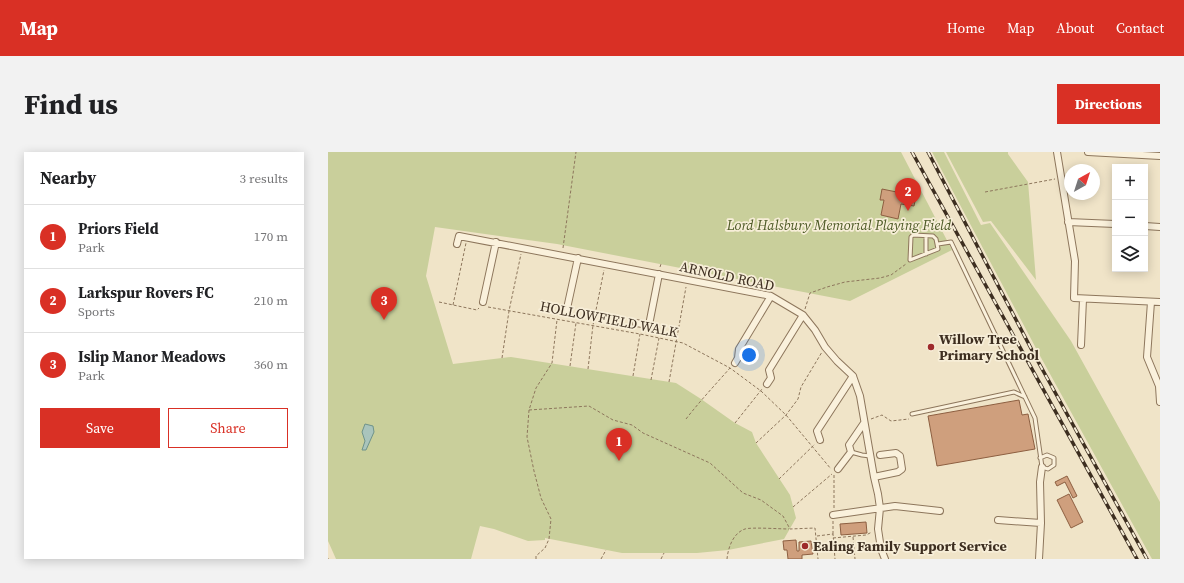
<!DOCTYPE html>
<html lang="en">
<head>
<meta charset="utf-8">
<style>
  :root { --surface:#fff; --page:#f2f2f2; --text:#202124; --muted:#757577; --line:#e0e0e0; --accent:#d93025 }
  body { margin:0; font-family:"Source Serif 4",serif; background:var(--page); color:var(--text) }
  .controls { position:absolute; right:12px; top:12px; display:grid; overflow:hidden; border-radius:0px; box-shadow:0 2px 10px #0003 }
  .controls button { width:36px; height:36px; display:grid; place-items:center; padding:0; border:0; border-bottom:1px solid var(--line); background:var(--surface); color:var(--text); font:20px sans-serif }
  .compass { position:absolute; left:736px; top:12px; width:36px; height:36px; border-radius:50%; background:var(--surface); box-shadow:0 2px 10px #0003; rotate:39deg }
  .you { position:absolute; left:421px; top:203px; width:14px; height:14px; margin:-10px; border:3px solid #fff; border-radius:50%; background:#1a73e8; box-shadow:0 0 0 6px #1a73e833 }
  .badge { display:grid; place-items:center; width:26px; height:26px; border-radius:50%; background:var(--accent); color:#fff; font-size:13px; font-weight:700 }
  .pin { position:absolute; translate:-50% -33px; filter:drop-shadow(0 1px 2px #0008) }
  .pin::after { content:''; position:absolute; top:21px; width:14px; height:12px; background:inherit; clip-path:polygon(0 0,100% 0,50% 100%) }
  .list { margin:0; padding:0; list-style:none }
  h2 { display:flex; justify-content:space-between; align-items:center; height:52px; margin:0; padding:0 16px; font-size:17px }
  h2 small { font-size:13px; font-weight:400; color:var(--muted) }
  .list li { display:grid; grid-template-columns:26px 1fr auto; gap:12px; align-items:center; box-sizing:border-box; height:64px; padding:0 16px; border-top:1px solid var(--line) }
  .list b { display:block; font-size:15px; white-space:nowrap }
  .list p { margin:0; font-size:13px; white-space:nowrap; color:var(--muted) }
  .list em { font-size:13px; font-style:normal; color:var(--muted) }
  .actions { display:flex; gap:8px; padding:12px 16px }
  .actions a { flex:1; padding:9px 0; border:1px solid var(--accent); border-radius:0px; text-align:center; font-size:14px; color:var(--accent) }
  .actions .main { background:var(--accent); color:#fff }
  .icon { flex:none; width:22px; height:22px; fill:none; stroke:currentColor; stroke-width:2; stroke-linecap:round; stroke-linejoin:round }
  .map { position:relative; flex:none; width:832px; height:407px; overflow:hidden; border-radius:0px }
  header { display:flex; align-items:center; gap:24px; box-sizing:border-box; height:56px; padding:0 20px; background:var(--accent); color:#fff }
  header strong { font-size:19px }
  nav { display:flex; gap:22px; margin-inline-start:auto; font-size:14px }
  .intro { display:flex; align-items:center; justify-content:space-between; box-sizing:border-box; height:96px; padding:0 24px }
  h1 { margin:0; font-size:28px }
  .button { padding:10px 18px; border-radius:0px; background:var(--accent); color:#fff; font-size:14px; font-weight:700 }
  main { display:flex; gap:24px; padding:0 24px }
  aside { flex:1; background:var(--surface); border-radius:0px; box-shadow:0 2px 10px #0003 }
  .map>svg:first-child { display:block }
</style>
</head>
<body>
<header>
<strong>Map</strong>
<nav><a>Home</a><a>Map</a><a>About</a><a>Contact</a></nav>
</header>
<div class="intro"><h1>Find us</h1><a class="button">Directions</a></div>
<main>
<aside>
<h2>Nearby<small>3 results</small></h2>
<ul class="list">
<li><span class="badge">1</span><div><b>Priors Field</b><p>Park</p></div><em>170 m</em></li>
<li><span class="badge">2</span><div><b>Larkspur Rovers FC</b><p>Sports</p></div><em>210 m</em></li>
<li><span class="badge">3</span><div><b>Islip Manor Meadows</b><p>Park</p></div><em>360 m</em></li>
</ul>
<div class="actions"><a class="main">Save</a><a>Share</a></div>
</aside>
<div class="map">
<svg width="832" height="407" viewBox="0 0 832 407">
  <rect width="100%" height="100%" fill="#f0e4c8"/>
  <path fill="#c9cf9b" d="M 0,0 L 573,0 L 624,98 L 522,149 L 229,92 L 107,75 L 98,124 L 125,212 L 183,205 L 348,231 L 373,247 L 407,271 L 424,280 L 428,291 L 462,343 L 468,366 L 456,387 L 400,398 L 369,401 L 294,401 L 217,386 L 217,388 L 200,389 L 166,377 L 152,374 L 143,407 L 8,407 L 0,389 Z
    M 604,0 L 616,0 L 653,73 L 662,71 L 743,189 L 832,350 L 832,407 L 824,407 L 711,202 Z
    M 618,0 L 680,0 L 680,2 L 700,30 L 708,128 L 663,69 L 655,70 Z"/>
  <path fill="#a9c4bc" stroke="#6f938a" d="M 37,272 L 45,274 L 46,280 L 38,298 L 34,298 L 37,289 L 34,280 Z"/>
  <path fill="#cf9f7d" stroke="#8d5f41" d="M 554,37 L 588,44 L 586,54 L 573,52 L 570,67 L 553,63 L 556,48 L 552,48 Z
    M 691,248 L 694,263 L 700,262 L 707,297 L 609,314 L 600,264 Z
    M 739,324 L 749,344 L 745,346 L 737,330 L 729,334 L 727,330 Z
    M 741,342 L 755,370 L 743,376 L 729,348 Z
    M 538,370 L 539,381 L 513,383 L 512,372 Z
    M 468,388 L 469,399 L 471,399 L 471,390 L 483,389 L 485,402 L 474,403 L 474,407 L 460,407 L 459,398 L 456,398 L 455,389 Z"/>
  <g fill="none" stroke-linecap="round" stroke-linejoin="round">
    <g stroke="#8d765c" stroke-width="5">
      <path id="lane" d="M 585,83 L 605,84 L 608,87 L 610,97 L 582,108 L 583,85 Z
        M 598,84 L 598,102
        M 610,92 L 623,90 L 707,266 L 714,315 L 720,317 L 726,313 L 726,306 L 719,303 L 712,306
        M 584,262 L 686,240 L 697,245
        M 523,300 L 534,303 L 542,304"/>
    </g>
    <g stroke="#8d765c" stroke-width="8">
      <path id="street" d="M 729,0 L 747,109 L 746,146 L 832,150
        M 760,0 L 832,4
        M 740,70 L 787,72
        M 817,74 L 832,75
        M 129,92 L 131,84 L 443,144 L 475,163 L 487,178 L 497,195 L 509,209 L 525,224 L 532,244 L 546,325 L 550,342 L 552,356 L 550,377 L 553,397 L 557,407
        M 155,150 L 168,90
        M 823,150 L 819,205 L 831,234 L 832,250
        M 238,161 L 250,106
        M 308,171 L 321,173 L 331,122
        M 753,193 L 755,147
        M 407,211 L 410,206 L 411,197 L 443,144
        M 439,232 L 443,226 L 441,218 L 475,163
        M 492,288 L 489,279 L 525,224
        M 510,317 L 523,300 L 521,293 L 536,271
        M 546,325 L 570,320 L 574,317 L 572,304 L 568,301 L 552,303
        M 505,363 L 567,354 L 612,359
        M 670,368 L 713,371
        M 711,407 L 713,371 L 712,330 L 714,315"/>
    </g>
    <path stroke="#8d765c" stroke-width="1" stroke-dasharray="3 2" stroke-linecap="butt" d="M 657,40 L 727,27
      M 235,96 L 248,0
      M 332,115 L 333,112
      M 111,150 L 149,158 L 151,156
      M 125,153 L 138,91
      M 160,155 L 312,182 L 355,191 L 402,216 L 433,239 L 458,263 L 503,317
      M 477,157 L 482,141 L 499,135 L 517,130 L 552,126 L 563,123 L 578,112
      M 174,206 L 181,159 L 193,102
      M 242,214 L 248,171
      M 260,217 L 265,173 L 276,118
      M 305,224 L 312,182
      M 323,228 L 331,186
      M 341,230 L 358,135
      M 201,258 L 261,254 L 285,268 L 304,273 L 315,281 L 382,311 L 415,341 L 433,348 L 455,364 L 462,377 L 487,376 L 490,407
      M 358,267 C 372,249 387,233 402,216
      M 543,267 L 554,263 L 563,269 L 581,267
      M 407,271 L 434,237
      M 428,291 L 458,263 L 470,247 L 473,235 L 494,200
      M 451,327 L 487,292
      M 465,355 L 504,322
      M 506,356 L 506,323
      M 505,382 L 505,369
      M 489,384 L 505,382 L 507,407
      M 525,385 L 527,407
      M 505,386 L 538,383 L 544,380
      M 0,406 L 0,407
      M 208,407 L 208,404 L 217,396 L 221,387 L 223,367 L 213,346 L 206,319 L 199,285 L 201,258 L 208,236 L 224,211 L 229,168
      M 273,407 L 278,398
      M 333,407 L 336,401
      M 399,407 C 400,396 405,381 417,377 C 423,375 453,377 461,377"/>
    <use href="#lane" stroke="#faf1dc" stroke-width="3"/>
    <use href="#street" stroke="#faf1dc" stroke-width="6"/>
    <g stroke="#3d2e20" stroke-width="3.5">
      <path id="rail" d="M 584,0 L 809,407
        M 600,0 L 707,204 L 819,407"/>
    </g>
    <use href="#rail" stroke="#f7eed8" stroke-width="2" stroke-dasharray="6" stroke-linecap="butt"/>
  </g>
  <g fill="#9e2a2b" stroke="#f7eed8" stroke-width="1.5">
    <circle cx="603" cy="195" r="4"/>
    <circle cx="477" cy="394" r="4"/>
  </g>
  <g text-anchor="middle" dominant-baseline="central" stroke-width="3.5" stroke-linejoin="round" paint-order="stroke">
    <g font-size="14" font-style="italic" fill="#4d5a26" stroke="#f7eed8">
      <text x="511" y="73">Lord Halsbury Memorial Playing Field</text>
    </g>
    <g font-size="14" fill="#3d2e20" stroke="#f7eed8">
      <text transform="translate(399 124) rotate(12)">ARNOLD ROAD</text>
      <text transform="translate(281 167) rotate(11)">HOLLOWFIELD WALK</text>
    </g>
    <g font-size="14" font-weight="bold" fill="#3d2e20" stroke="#f7eed8" text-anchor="start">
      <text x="611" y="187">Willow Tree<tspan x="611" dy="16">Primary School</tspan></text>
      <text x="485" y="394">Ealing Family Support Service</text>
    </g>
  </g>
</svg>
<div class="controls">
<button>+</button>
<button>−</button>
<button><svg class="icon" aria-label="layers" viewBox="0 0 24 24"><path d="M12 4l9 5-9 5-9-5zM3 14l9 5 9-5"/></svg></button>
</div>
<svg class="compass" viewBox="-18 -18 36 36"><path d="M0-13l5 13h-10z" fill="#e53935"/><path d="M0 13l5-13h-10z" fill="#757577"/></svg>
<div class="you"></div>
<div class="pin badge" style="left:291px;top:309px">1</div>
<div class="pin badge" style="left:580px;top:59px">2</div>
<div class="pin badge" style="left:56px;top:168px">3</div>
</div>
</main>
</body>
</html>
